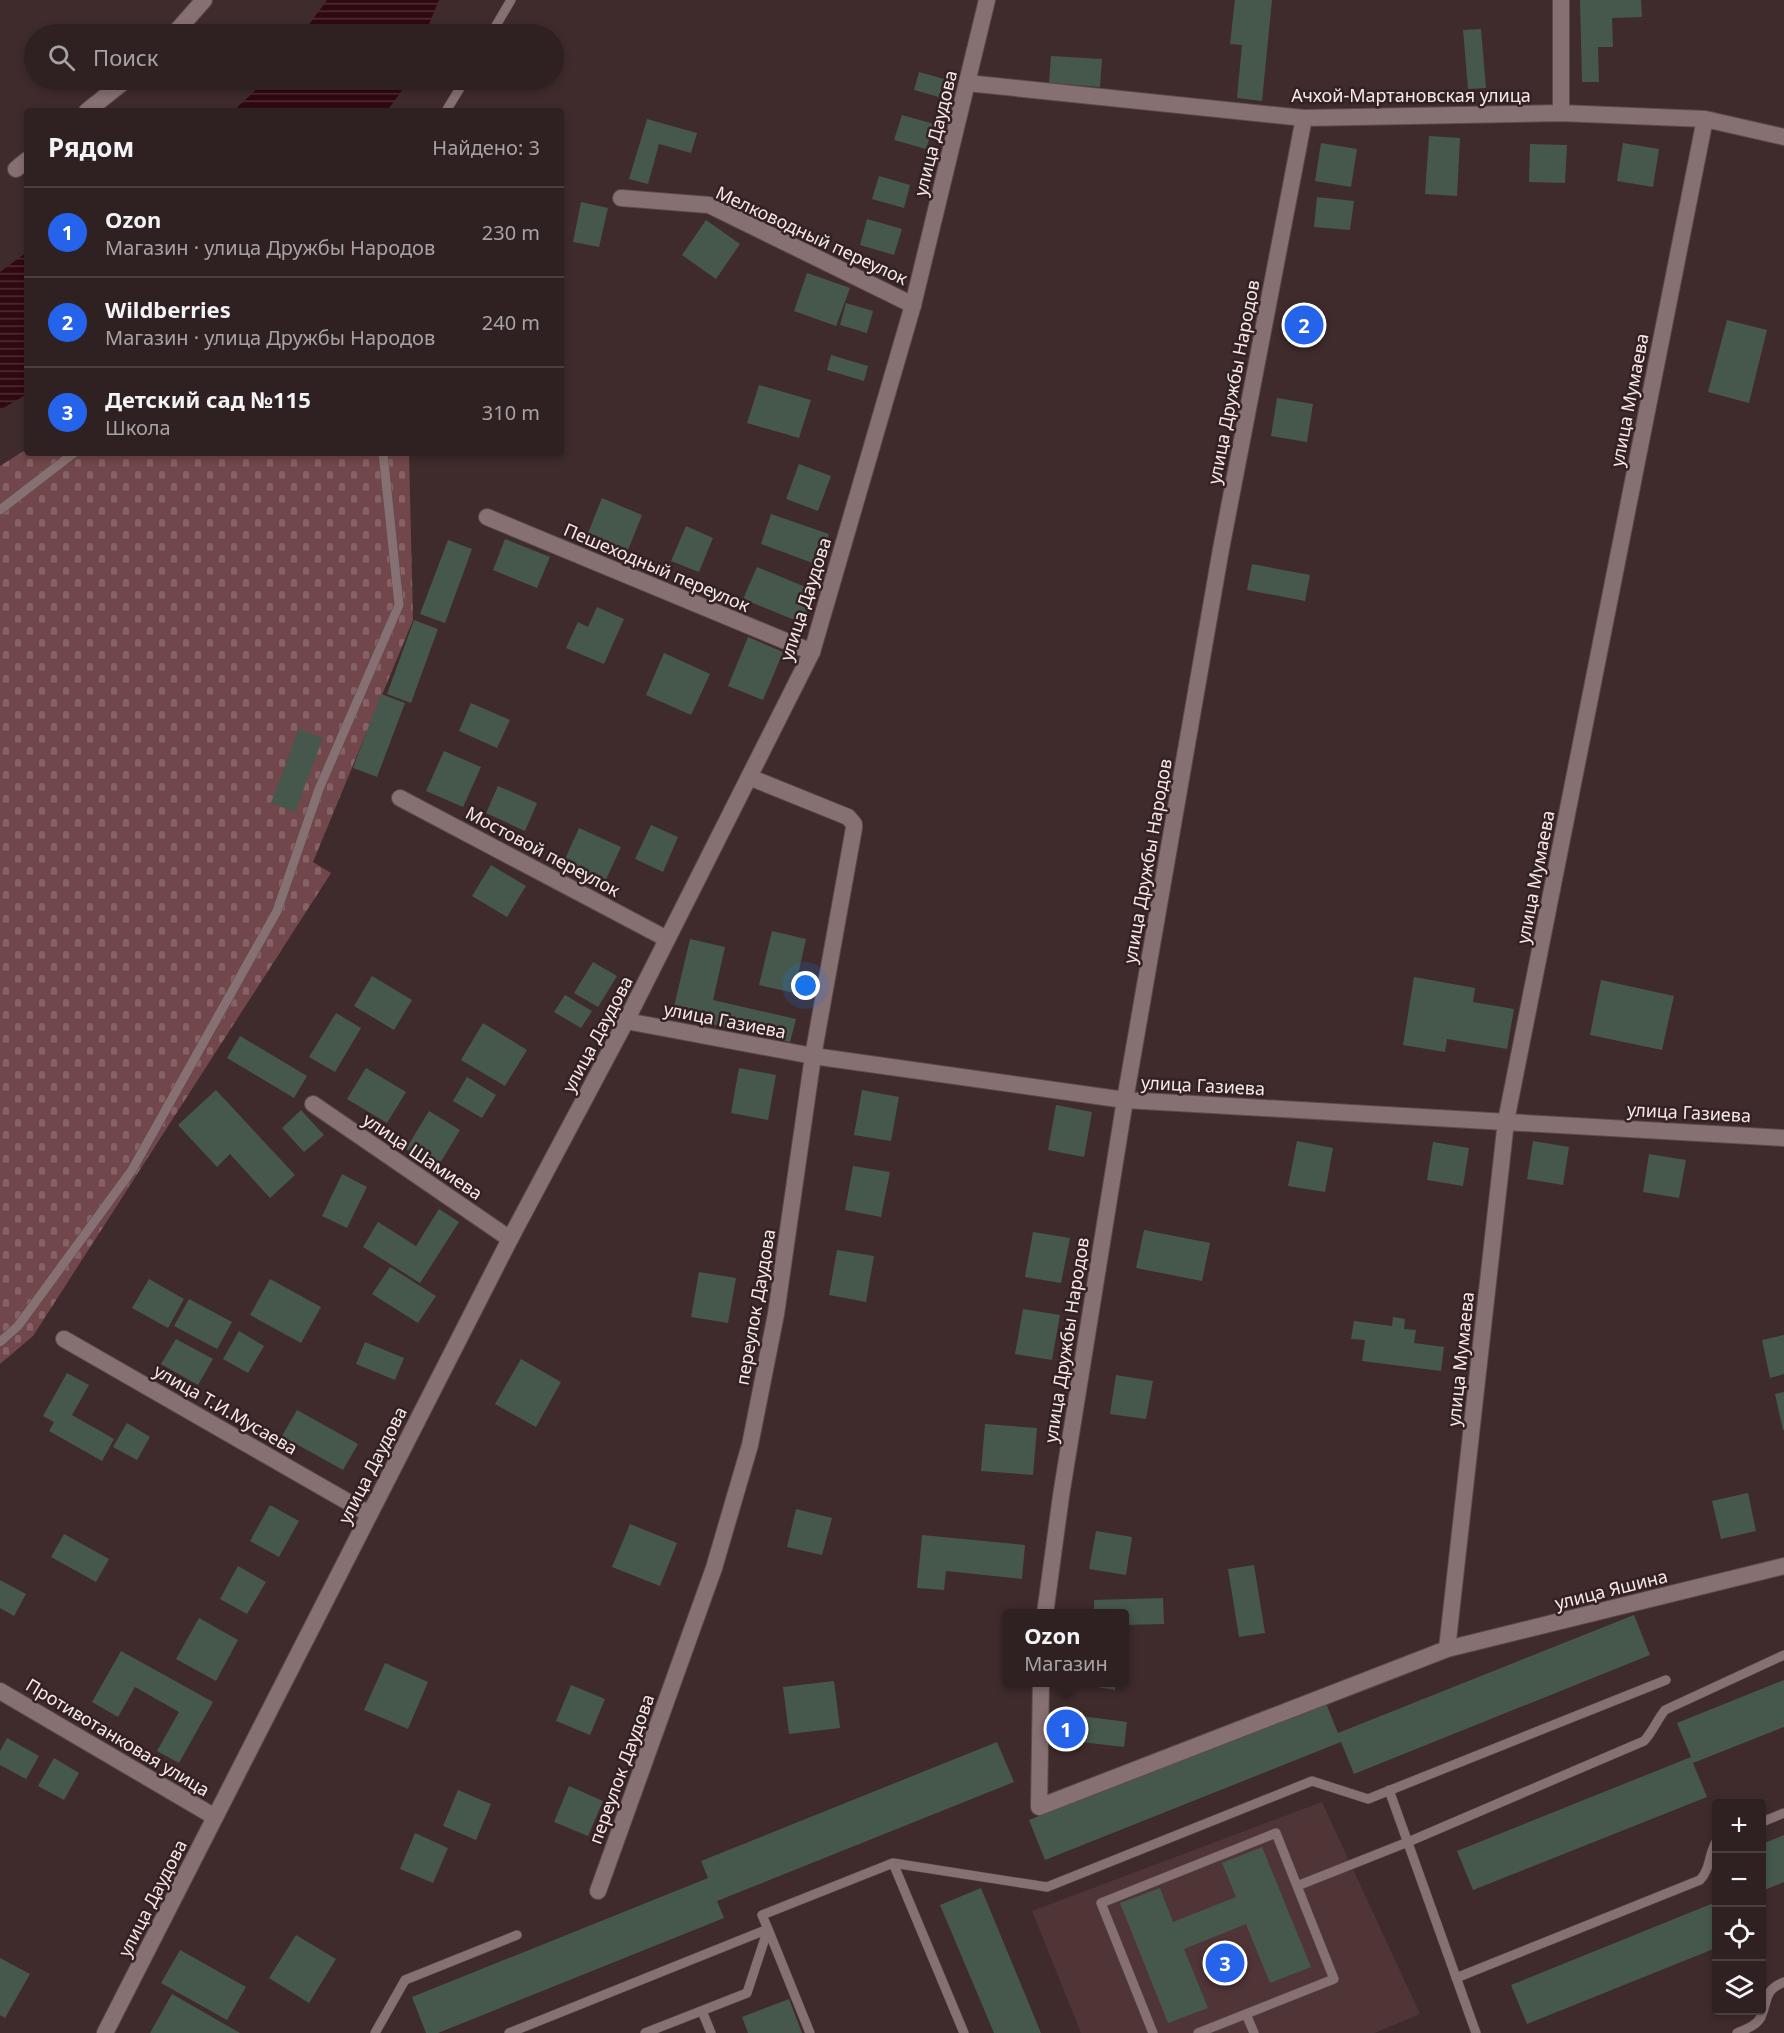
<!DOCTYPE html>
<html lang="ru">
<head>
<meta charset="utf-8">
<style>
  :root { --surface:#2f2021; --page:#37282a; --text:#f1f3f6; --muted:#a7a3a5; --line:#4a3e3f; --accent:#2563eb }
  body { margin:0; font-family:"Noto Sans",sans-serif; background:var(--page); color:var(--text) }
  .controls { position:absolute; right:18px; bottom:18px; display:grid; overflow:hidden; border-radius:6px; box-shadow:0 3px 9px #0003 }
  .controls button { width:54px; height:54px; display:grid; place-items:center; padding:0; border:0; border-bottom:2px solid var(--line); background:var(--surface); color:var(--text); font:30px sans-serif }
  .you { position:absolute; left:806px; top:986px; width:21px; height:21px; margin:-15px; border:4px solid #fff; border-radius:50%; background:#1a73e8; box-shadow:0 0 0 9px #1a73e833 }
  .badge { display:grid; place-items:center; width:39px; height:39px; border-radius:50%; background:var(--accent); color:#fff; font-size:20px; font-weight:700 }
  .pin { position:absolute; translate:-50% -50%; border:3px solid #fff; box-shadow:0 2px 6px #0006 }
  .popup { position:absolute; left:1003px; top:1609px; width:126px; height:78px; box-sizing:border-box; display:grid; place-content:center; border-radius:6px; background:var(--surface); filter:drop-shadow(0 2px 4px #0005); font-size:20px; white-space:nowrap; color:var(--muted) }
  .popup b { font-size:22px; color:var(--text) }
  .popup::after { content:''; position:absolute; left:50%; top:100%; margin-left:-12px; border:12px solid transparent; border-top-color:var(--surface) }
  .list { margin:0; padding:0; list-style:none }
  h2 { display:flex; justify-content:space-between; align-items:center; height:78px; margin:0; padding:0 24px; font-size:26px }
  h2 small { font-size:20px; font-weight:400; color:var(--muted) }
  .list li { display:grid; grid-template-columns:39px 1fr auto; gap:18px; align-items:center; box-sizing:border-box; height:90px; padding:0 24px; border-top:2px solid var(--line) }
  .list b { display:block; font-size:22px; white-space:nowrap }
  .list p { margin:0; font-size:20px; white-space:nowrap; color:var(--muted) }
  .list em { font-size:20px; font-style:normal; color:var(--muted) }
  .icon { flex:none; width:33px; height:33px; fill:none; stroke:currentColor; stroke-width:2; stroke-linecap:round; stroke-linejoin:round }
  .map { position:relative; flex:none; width:1784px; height:2033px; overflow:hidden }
  .search { position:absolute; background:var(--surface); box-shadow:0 3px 9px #0003; left:24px; top:24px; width:540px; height:66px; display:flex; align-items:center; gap:15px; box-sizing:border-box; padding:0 21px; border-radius:33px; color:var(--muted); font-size:22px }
  .panel { position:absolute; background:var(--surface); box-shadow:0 3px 9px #0003; left:24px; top:108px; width:540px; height:348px; border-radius:6px }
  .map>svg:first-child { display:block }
</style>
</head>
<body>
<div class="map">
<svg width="1784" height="2033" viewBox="0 0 1784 2033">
  <defs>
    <pattern id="cemetery-stones" width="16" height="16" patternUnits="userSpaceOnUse" patternTransform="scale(1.5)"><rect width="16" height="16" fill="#71474b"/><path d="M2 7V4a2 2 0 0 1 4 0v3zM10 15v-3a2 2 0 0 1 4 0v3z" fill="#866265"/></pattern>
    <pattern id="water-rules" width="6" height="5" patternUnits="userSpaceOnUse" patternTransform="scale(1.5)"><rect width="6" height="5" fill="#300910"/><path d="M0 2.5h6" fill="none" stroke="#4f2d33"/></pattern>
  </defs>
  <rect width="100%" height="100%" fill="#3f2b2c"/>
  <path fill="#503537" d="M 1322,1802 L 1420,2014 L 1374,2033 L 1081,2033 L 1032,1911 Z"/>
  <path fill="url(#cemetery-stones)" d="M 27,449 L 27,453 L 409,453 L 413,620 L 313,862 L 331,873 L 33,1336 L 0,1364 L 0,466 Z"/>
  <path fill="url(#water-rules)" d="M 327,0 L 439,0 L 425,34 L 302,34 Z
    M 267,80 L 407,80 L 401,92 L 387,111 L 233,111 Z
    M 27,252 L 27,394 L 0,410 L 0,272 Z"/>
  <path fill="#46584c" d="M 1235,0 L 1272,0 L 1262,101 L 1237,98 L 1242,45 L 1230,44 Z
    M 1580,0 L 1641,0 L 1642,17 L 1612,18 L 1613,47 L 1598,47 L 1599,82 L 1582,82 Z
    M 1481,29 L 1486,88 L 1468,89 L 1463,30 Z
    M 1051,56 L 1102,59 L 1100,87 L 1049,83 Z
    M 919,72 L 944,79 L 939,97 L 914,90 Z
    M 902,115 L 934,124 L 926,149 L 894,140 Z
    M 647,119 L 697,133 L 691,153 L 659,144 L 648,184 L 629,179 Z
    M 1429,136 L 1460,138 L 1457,196 L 1425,194 Z
    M 1321,143 L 1357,149 L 1351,187 L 1315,181 Z
    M 1623,143 L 1659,149 L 1653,187 L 1617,181 Z
    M 1530,144 L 1567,145 L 1565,183 L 1529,182 Z
    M 879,176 L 910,185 L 904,208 L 872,199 Z
    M 1317,197 L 1354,201 L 1350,230 L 1314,227 Z
    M 581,202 L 608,208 L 599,247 L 573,242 Z
    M 867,219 L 902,229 L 894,255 L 860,245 Z
    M 706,220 L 740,244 L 716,279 L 682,255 Z
    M 807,273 L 850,288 L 836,326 L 794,311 Z
    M 846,303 L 873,311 L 867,333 L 840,325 Z
    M 1293,307 L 1320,312 L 1314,343 L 1287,338 Z
    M 1727,320 L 1767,330 L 1749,403 L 1708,392 Z
    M 831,355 L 868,366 L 864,381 L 827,370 Z
    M 759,385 L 811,400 L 799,438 L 747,423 Z
    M 1277,398 L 1313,404 L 1307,442 L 1271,436 Z
    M 799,464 L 831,476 L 818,511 L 786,499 Z
    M 602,498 L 642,515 L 628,550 L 588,533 Z
    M 771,514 L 829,534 L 818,565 L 761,544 Z
    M 686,526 L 713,538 L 699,572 L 671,561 Z
    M 505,539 L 550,557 L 537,588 L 493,570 Z
    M 448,540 L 472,549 L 445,623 L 420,614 Z
    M 1252,564 L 1310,575 L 1305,601 L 1247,590 Z
    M 757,567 L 815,591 L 802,623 L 743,599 Z
    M 597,607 L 624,619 L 604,664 L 566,648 L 578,622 L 588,627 Z
    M 414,620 L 438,629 L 411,703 L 387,694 Z
    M 748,637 L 783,652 L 763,700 L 728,686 Z
    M 664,653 L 710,674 L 691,715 L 646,695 Z
    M 381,694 L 405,703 L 377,777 L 353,768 Z
    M 471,703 L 510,720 L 497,748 L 459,731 Z
    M 299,729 L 323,738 L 295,812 L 271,803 Z
    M 444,751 L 481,767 L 463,807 L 426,791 Z
    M 498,786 L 537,803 L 525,831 L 486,813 Z
    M 651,825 L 678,837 L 663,872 L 635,859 Z
    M 579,828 L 621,847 L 603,886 L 561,868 Z
    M 491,865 L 526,886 L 507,917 L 472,896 Z
    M 772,931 L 806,939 L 794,993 L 759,985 Z
    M 690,939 L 725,947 L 713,1000 L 796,1019 L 790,1042 L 672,1015 Z
    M 593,962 L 617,976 L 598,1007 L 574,993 Z
    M 372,976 L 412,1000 L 394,1030 L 354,1006 Z
    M 1414,977 L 1475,988 L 1473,1002 L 1514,1009 L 1507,1049 L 1447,1039 L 1445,1052 L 1403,1045 Z
    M 1601,980 L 1674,996 L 1662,1050 L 1590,1035 Z
    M 565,995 L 592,1011 L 581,1028 L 554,1012 Z
    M 336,1013 L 361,1028 L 335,1072 L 309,1057 Z
    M 483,1023 L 527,1050 L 505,1086 L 461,1060 Z
    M 240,1036 L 307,1076 L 294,1098 L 227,1058 Z
    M 366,1068 L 406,1092 L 387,1123 L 347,1099 Z
    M 739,1068 L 776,1075 L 768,1120 L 731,1113 Z
    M 467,1077 L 496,1095 L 482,1118 L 453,1101 Z
    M 216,1090 L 295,1175 L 270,1198 L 230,1154 L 217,1167 L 178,1125 Z
    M 862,1090 L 899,1097 L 891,1141 L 854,1135 Z
    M 1056,1105 L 1092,1112 L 1084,1157 L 1048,1150 Z
    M 301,1110 L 324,1135 L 304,1152 L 282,1128 Z
    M 429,1111 L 460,1130 L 437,1168 L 406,1149 Z
    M 1297,1141 L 1333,1148 L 1325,1192 L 1288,1186 Z
    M 1533,1141 L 1569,1147 L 1563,1185 L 1527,1179 Z
    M 1433,1142 L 1469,1148 L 1463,1186 L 1427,1180 Z
    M 1649,1154 L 1686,1160 L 1679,1198 L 1643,1192 Z
    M 853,1166 L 890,1172 L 881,1217 L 845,1210 Z
    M 342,1174 L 367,1187 L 347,1228 L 322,1216 Z
    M 439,1209 L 459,1222 L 420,1283 L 363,1247 L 378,1222 L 416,1246 Z
    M 1144,1230 L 1210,1243 L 1202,1281 L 1136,1268 Z
    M 1033,1232 L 1070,1238 L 1061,1283 L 1025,1277 Z
    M 837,1250 L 874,1256 L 866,1302 L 829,1295 Z
    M 390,1267 L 436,1296 L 418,1323 L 372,1294 Z
    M 699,1272 L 736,1278 L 728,1323 L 691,1317 Z
    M 149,1279 L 184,1299 L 168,1328 L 132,1308 Z
    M 270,1279 L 321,1307 L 301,1343 L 250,1315 Z
    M 189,1299 L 232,1322 L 217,1349 L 174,1326 Z
    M 1023,1309 L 1060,1315 L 1052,1360 L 1015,1354 Z
    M 1393,1317 L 1405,1319 L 1404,1329 L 1416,1330 L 1414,1343 L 1444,1347 L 1441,1371 L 1362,1361 L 1365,1340 L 1351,1339 L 1354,1321 L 1392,1326 Z
    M 239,1331 L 264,1346 L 248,1373 L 223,1359 Z
    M 1784,1335 L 1784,1374 L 1770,1378 L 1762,1340 Z
    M 176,1339 L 213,1359 L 198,1385 L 161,1364 Z
    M 365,1342 L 404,1358 L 395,1380 L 356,1364 Z
    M 521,1359 L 561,1382 L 536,1427 L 495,1404 Z
    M 67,1373 L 89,1385 L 72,1415 L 114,1439 L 102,1461 L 49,1431 L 54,1422 L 43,1416 Z
    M 1116,1375 L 1153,1381 L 1146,1419 L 1110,1414 Z
    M 1784,1392 L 1784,1430 L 1783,1430 L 1775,1394 Z
    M 297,1410 L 358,1444 L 343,1470 L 282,1436 Z
    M 127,1423 L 150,1437 L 137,1460 L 113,1447 Z
    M 985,1424 L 1037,1428 L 1033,1475 L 981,1471 Z
    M 1748,1493 L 1756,1531 L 1721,1539 L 1712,1501 Z
    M 270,1505 L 299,1521 L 279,1557 L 250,1541 Z
    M 796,1509 L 832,1518 L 822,1555 L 787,1547 Z
    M 630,1524 L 677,1543 L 660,1586 L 612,1567 Z
    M 1096,1531 L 1132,1537 L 1126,1575 L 1089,1569 Z
    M 64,1534 L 109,1559 L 96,1582 L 51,1557 Z
    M 922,1535 L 1025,1545 L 1022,1579 L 946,1571 L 944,1590 L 917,1588 Z
    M 1254,1565 L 1265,1633 L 1239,1637 L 1228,1569 Z
    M 238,1566 L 266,1582 L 247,1614 L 220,1599 Z
    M 0,1580 L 26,1594 L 14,1616 L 0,1608 Z
    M 1163,1598 L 1164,1624 L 1124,1625 L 1124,1614 L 1094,1614 L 1094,1600 Z
    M 1634,1615 L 1650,1655 L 1354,1774 L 1341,1742 L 1045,1860 L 1029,1820 L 1325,1701 L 1338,1733 Z
    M 199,1618 L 238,1640 L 216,1681 L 176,1659 Z
    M 121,1651 L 213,1702 L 179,1763 L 157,1751 L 179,1712 L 135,1687 L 118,1717 L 92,1702 Z
    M 385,1663 L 428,1682 L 408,1729 L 364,1710 Z
    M 1784,1680 L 1784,1727 L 1693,1763 L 1707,1797 L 1473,1890 L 1457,1851 L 1691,1757 L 1677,1723 Z
    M 834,1681 L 840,1728 L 789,1734 L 783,1687 Z
    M 1068,1682 L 1116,1682 L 1115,1690 Z
    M 571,1685 L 605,1699 L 590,1735 L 556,1721 Z
    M 1058,1713 L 1127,1722 L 1124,1747 L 1055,1739 Z
    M 7,1738 L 39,1756 L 26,1779 L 0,1765 L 0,1751 Z
    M 997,1742 L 1014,1782 L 717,1901 L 724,1918 L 438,2033 L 426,2033 L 412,1997 L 708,1878 L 701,1861 Z
    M 54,1758 L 79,1773 L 64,1800 L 38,1786 Z
    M 569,1786 L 603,1801 L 588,1836 L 554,1822 Z
    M 458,1790 L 491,1804 L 476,1840 L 443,1826 Z
    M 415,1833 L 448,1848 L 433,1883 L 400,1869 Z
    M 1784,1835 L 1784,1882 L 1762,1891 L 1762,1844 Z
    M 1262,1847 L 1311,1967 L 1270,1983 L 1246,1924 L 1184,1949 L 1208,2008 L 1168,2023 L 1120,1903 L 1160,1888 L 1173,1922 L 1236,1897 L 1222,1863 Z
    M 981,1888 L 1041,2033 L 994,2033 L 940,1905 Z
    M 1716,1902 L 1716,1948 L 1527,2024 L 1511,1985 Z
    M 296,1935 L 336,1959 L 309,2003 L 269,1978 Z
    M 180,1950 L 246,1987 L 227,2020 L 161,1983 Z
    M 0,1958 L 30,1974 L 5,2018 L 0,2015 Z
    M 172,1994 L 240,2033 L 150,2033 Z
    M 789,1999 L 802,2033 L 748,2033 L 742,2017 Z"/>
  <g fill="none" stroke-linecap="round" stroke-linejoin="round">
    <g stroke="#5c4b4c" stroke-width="10">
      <path id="service" d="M 491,34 L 511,0
        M 446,111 L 465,80
        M 0,510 L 74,453
        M 0,1342 L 18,1326 L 132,1170 L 277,911 L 319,789 L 399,605 L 383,453
        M 1389,1790 L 1476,2033
        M 1762,1822 L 1784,1813
        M 893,1863 L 964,2033
        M 1456,1978 L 1700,1880 C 1711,1868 1708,1856 1716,1842
        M 702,2011 L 711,2033
        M 1246,2014 L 1334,1979 L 1297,1886
        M 375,2033 L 405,1980 L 517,1935
        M 509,2033 L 768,1929 L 810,2033
        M 645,2033 L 747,1993 L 768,1929 L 762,1915 L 893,1863 L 1047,1887 L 1312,1781 L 1368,1799 L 1666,1680
        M 1153,2033 L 1101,1903 L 1276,1833 L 1297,1886 L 1408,1842 L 1644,1741 C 1653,1731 1657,1720 1665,1710 L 1784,1655
        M 1198,2033 L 1246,2014 L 1254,2033
        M 1737,2033 C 1746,2029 1756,2026 1761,2017 C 1769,1999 1763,1991 1784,1982"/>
    </g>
    <g stroke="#5c4b4c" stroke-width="18">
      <path id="minor" d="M 1561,0 L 1561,113
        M 174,34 L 204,0
        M 967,83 L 1304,118 L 1561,113 L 1705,119 L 1784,137
        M 87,111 L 126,80
        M 16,169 L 27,160
        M 621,198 L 709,205 L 913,305
        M 487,517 L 812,652
        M 400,798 L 667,939
        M 626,1021 L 813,1056 L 1125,1100 L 1784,1138
        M 313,1104 L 510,1239
        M 64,1339 L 369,1514
        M 1045,1614 L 1061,1496 L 1125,1100 L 1221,549 L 1304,118
        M 1447,1649 L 1506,1121 L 1705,119
        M 1041,1682 L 1039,1807 L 1447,1649 L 1784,1566
        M 0,1691 L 215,1817
        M 598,1891 L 714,1568 L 750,1445 L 776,1314 L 813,1056 L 854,828 L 854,824 L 848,817 L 749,777"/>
    </g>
    <g stroke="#5c4b4c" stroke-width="18">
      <path id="tertiary" d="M 105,2033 L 510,1239 L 626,1021 L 812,652 L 913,305 L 987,0"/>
    </g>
    <use href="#service" stroke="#877071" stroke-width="9"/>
    <use href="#minor" stroke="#877071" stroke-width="16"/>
    <use href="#tertiary" stroke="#877071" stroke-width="16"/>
  </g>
  <g text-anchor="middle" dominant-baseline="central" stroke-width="5" stroke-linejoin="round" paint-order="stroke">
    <g font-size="18" fill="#f7e9ea" stroke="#342123">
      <text x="1411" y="95">Ачхой-Мартановская улица</text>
      <text transform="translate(935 133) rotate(-76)">улица Даудова</text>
      <text transform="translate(812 235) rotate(25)">Мелководный переулок</text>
      <text transform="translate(1233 382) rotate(-79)">улица Дружбы Народов</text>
      <text transform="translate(1629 400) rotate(-79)">улица Мумаева</text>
      <text transform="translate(657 567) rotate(23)">Пешеходный переулок</text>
      <text transform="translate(805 599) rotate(-72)">улица Даудова</text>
      <text transform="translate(543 851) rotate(28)">Мостовой переулок</text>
      <text transform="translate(1147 861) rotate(-80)">улица Дружбы Народов</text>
      <text transform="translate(1535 877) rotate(-79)">улица Мумаева</text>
      <text transform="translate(725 1020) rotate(11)">улица Газиева</text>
      <text transform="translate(597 1034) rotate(-62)">улица Даудова</text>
      <text transform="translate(1203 1085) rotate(3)">улица Газиева</text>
      <text transform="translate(1689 1112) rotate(3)">улица Газиева</text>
      <text transform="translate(423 1156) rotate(34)">улица Шамиева</text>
      <text transform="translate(755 1307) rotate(-80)">переулок Даудова</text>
      <text transform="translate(1066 1340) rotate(-81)">улица Дружбы Народов</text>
      <text transform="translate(1460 1359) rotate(-84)">улица Мумаева</text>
      <text transform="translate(226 1409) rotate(30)">улица Т.И.Мусаева</text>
      <text transform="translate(372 1465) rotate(-63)">улица Даудова</text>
      <text transform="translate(1611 1589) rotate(-14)">улица Яшина</text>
      <text transform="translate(118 1737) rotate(31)">Противотанковая улица</text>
      <text transform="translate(621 1769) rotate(-70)">переулок Даудова</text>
      <text transform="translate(152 1898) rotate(-63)">улица Даудова</text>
    </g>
  </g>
</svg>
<div class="controls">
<button>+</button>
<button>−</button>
<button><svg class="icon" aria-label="locate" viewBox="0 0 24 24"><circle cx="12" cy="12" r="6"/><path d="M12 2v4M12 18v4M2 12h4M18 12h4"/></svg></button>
<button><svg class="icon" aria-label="layers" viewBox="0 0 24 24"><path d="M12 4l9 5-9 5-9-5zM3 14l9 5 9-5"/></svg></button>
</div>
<div class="you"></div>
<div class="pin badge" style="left:1066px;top:1729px">1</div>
<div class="popup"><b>Ozon</b>Магазин</div>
<div class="pin badge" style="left:1304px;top:325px">2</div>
<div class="pin badge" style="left:1225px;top:1963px">3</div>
<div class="search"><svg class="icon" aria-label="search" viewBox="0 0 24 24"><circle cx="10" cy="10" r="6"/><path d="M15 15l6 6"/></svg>Поиск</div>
<section class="panel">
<h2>Рядом<small>Найдено: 3</small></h2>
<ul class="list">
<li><span class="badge">1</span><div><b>Ozon</b><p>Магазин · улица Дружбы Народов</p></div><em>230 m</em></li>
<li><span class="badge">2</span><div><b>Wildberries</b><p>Магазин · улица Дружбы Народов</p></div><em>240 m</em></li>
<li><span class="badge">3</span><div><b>Детский сад №115</b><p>Школа</p></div><em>310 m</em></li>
</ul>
</section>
</div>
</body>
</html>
